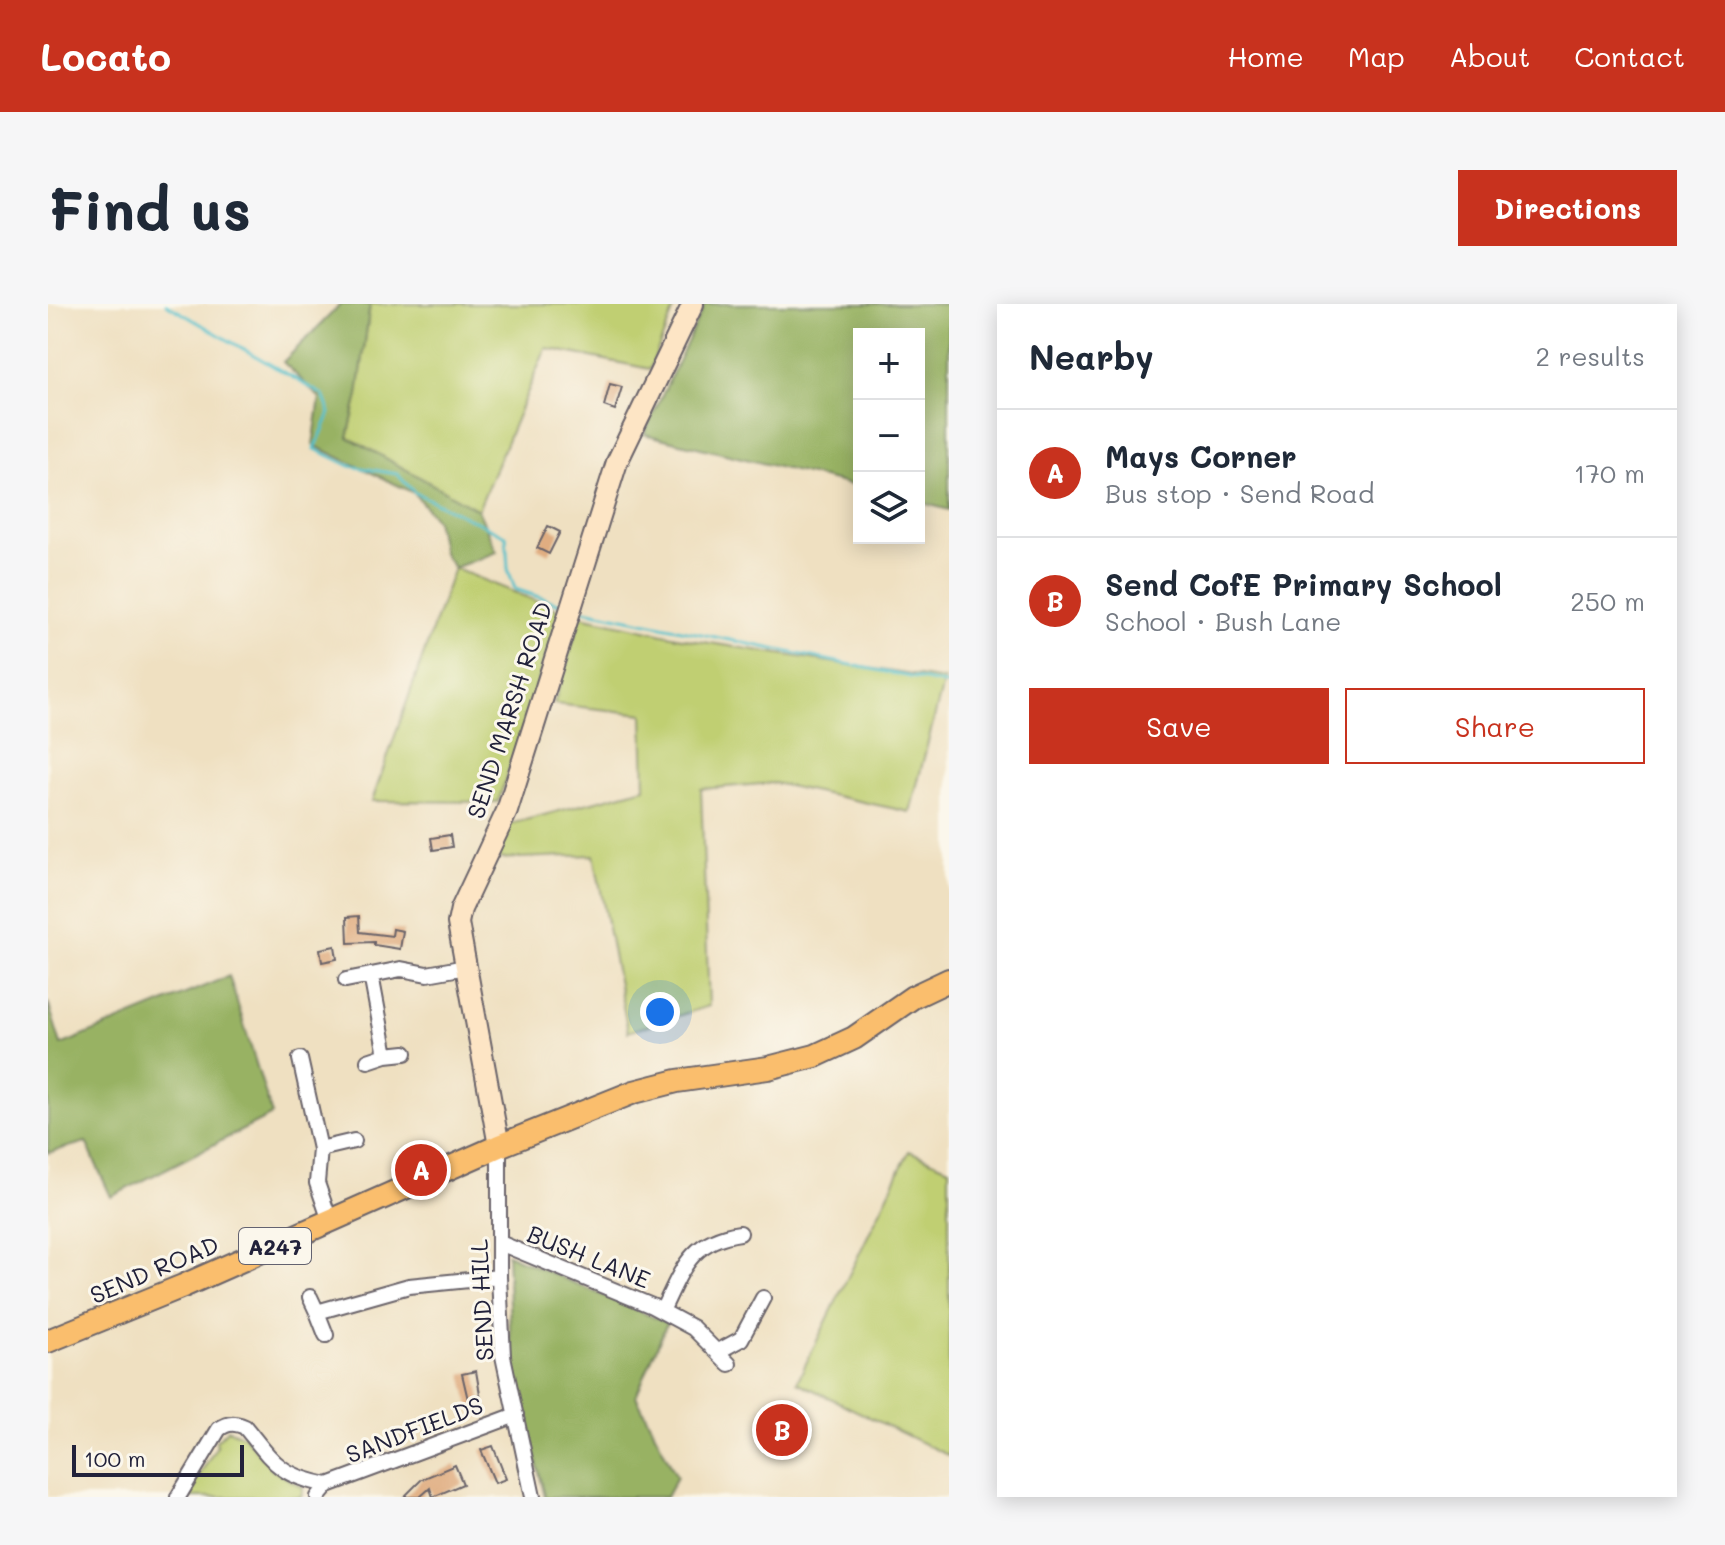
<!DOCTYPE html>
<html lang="en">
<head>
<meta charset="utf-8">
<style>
  :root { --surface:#fff; --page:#f6f6f7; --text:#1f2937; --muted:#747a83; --line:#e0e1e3; --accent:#c8321e }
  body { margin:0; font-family:Mali,sans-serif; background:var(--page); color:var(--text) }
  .controls { position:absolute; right:24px; top:24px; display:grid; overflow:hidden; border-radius:0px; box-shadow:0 4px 20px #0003 }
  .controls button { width:72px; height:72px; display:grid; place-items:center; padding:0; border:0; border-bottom:2px solid var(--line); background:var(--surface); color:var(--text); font:40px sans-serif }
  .scale { position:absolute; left:24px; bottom:20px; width:172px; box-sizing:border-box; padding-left:8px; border:4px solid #22223b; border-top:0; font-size:22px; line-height:28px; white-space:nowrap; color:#22223b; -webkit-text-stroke:6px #fbf7ec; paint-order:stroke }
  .you { position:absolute; left:612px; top:708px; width:28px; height:28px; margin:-20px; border:6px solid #fff; border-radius:50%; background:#1a73e8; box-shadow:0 0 0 12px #1a73e833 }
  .badge { display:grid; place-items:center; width:52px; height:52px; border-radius:50%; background:var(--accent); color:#fff; font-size:26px; font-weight:700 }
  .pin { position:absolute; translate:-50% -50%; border:4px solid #fff; box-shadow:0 2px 8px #0006 }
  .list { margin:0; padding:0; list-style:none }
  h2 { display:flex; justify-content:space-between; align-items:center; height:104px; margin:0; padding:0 32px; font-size:34px }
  h2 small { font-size:26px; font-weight:400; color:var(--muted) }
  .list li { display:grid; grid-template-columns:52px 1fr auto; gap:24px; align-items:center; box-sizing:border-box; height:128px; padding:0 32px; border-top:2px solid var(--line) }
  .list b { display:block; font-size:30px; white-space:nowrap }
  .list p { margin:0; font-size:26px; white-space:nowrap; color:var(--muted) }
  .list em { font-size:26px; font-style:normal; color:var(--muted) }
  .actions { display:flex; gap:16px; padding:24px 32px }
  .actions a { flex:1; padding:18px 0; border:2px solid var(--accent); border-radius:0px; text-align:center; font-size:28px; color:var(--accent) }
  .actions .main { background:var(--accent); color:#fff }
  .icon { flex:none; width:44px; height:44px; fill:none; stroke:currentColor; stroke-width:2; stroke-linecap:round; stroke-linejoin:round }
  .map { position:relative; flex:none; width:901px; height:1193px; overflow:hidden; border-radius:0px }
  header { display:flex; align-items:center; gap:48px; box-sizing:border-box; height:112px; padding:0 40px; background:var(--accent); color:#fff }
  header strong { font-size:38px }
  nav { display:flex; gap:44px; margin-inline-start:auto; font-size:28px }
  .intro { display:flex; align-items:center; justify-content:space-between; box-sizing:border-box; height:192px; padding:0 48px }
  h1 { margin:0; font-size:56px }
  .button { padding:20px 36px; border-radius:0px; background:var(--accent); color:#fff; font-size:28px; font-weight:700 }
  main { display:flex; gap:48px; padding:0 48px }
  aside { flex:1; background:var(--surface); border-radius:0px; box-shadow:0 4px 20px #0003 }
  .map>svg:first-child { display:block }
</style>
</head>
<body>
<header>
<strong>Locato</strong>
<nav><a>Home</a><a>Map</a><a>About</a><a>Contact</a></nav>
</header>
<div class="intro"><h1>Find us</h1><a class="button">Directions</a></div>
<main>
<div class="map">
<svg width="901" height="1193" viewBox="0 0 901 1193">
  <rect width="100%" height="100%" fill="#fbf7ec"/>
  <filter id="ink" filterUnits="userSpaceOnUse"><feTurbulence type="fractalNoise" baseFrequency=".0125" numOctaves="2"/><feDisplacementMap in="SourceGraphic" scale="16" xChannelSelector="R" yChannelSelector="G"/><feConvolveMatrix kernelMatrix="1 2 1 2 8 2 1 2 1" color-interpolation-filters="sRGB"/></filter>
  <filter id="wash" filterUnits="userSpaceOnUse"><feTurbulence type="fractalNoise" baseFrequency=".006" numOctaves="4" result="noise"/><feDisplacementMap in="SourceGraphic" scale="32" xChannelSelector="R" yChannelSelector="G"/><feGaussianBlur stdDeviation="1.8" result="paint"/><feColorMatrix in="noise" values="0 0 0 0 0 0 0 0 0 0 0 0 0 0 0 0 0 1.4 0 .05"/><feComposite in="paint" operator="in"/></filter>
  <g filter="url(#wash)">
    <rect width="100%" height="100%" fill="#efe0c1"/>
    <path fill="#c0cf72" stroke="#717856" stroke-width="2" d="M 322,0 L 628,0 L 602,65 L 498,44 L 430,206 L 300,133 L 310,91 Z
      M 406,264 L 513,307 L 450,498 L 324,497 Z
      M 533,312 L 643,336 L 896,376 L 862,508 L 726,479 L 653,485 L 661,702 L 580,728 L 546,551 L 446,555 L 462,520 L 597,484 L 595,410 L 506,400 Z
      M 861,847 L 901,864 L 901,1152 L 749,1078 Z
      M 180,1125 L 196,1132 L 226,1167 L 255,1183 L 253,1193 L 138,1193 L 169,1142 L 168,1137 Z"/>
    <path fill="#98b264" stroke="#5d6a50" stroke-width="2" d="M 293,0 L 322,0 L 310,91 L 300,133 L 430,206 L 449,248 L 406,264 L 395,249 L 388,216 L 366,189 L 265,141 L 272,94 L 235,58 Z
      M 657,0 L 901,0 L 901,206 L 871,198 L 871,30 L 811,30 L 811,183 L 596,130 Z
      M 181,672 L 224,811 L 63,893 L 38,838 L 0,849 L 0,698 L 13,741 Z
      M 459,950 L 619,1019 L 588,1092 L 629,1173 L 618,1193 L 497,1193 L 463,1049 Z"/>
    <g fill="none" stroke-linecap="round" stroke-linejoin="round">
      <path stroke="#53c0cb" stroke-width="3" d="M 118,0 L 275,91 L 282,109 L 267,145 L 302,162 L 349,170 L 366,188 L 458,232 L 460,265 L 467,285 L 515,301
        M 532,305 L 901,381"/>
    </g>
    <g id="blocks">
      <path fill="#e0ad81" d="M 562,80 L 574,83 L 567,106 L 556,102 Z
        M 500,222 L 512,228 L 501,250 L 489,244 Z
        M 402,531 L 404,543 L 385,546 L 383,534 Z
        M 311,612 L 312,628 L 344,632 L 345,625 L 355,627 L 352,645 L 326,641 L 326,638 L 300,639 L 299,613 Z
        M 287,642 L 289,655 L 274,658 L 272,645 Z
        M 428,1067 L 434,1102 L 422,1104 L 414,1070 Z
        M 445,1142 L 458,1175 L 447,1179 L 433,1146 Z
        M 407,1161 L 415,1180 L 385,1193 L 382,1184 L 372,1193 L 356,1193 L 374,1175 Z"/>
    </g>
  </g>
  <g filter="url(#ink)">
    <use href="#blocks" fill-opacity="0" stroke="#6a646a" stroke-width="2"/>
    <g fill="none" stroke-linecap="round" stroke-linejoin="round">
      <g stroke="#6a646a" stroke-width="18">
        <path id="minor" d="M 298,676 L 353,665 L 379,670 L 418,663
          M 338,751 L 357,749
          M 252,755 L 272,845 L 269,879 L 282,917
          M 320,757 L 338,751 L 323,671
          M 451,842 L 451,973 L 455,1052 L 485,1193
          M 272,845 L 306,837
          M 452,939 L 604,1002 L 645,1024 L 681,1060
          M 262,993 L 269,1008 L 361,982 L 451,973
          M 614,1007 C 634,966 642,936 692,929
          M 269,1008 L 278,1031
          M 669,1048 L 693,1035 L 715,994
          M 130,1193 L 171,1125 C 181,1118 187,1119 197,1123 C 226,1159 232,1172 280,1181
          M 270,1193 L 280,1181 L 468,1111"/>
      </g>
      <g stroke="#6a646a" stroke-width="24">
        <path id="secondary" d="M 451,842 L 410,619 L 413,605 L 459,507 L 569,158 L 645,0"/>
      </g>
      <g stroke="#6a646a" stroke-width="26">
        <path id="primary" d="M 0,1037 L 135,982 L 451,842 L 586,788 L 629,777 L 720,764 L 767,752 L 806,734 L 865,693 L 901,676"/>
      </g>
      <use href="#minor" stroke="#fff" stroke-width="14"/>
      <use href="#secondary" stroke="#fde5c5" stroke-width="20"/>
      <use href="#primary" stroke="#fabe6d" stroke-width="22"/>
    </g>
  </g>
  <g text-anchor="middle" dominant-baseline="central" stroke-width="6" stroke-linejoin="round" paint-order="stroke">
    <rect fill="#fbf7ec" stroke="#636270" stroke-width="2" x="191" y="924" width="72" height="36" rx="6"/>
    <g font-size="22" font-weight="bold" fill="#22223b">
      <text x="227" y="942">A247</text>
    </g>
    <g font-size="24" fill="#22223b" stroke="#fbf7ec">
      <text transform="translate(461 406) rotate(-72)">SEND MARSH ROAD</text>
      <text transform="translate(541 952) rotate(22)">BUSH LANE</text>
      <text transform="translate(106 965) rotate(-23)">SEND ROAD</text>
      <text transform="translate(433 996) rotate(-93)">SEND HILL</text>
      <text transform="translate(366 1125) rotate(-21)">SANDFIELDS</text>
    </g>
  </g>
</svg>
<div class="controls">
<button>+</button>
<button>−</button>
<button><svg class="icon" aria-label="layers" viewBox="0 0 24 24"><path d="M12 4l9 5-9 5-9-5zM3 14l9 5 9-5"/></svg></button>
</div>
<div class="scale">100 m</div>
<div class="you"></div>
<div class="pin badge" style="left:373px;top:866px">A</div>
<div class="pin badge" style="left:734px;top:1126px">B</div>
</div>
<aside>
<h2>Nearby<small>2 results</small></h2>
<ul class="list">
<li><span class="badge">A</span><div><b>Mays Corner</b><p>Bus stop · Send Road</p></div><em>170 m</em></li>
<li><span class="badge">B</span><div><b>Send CofE Primary School</b><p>School · Bush Lane</p></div><em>250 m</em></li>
</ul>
<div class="actions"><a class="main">Save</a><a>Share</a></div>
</aside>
</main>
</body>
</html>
